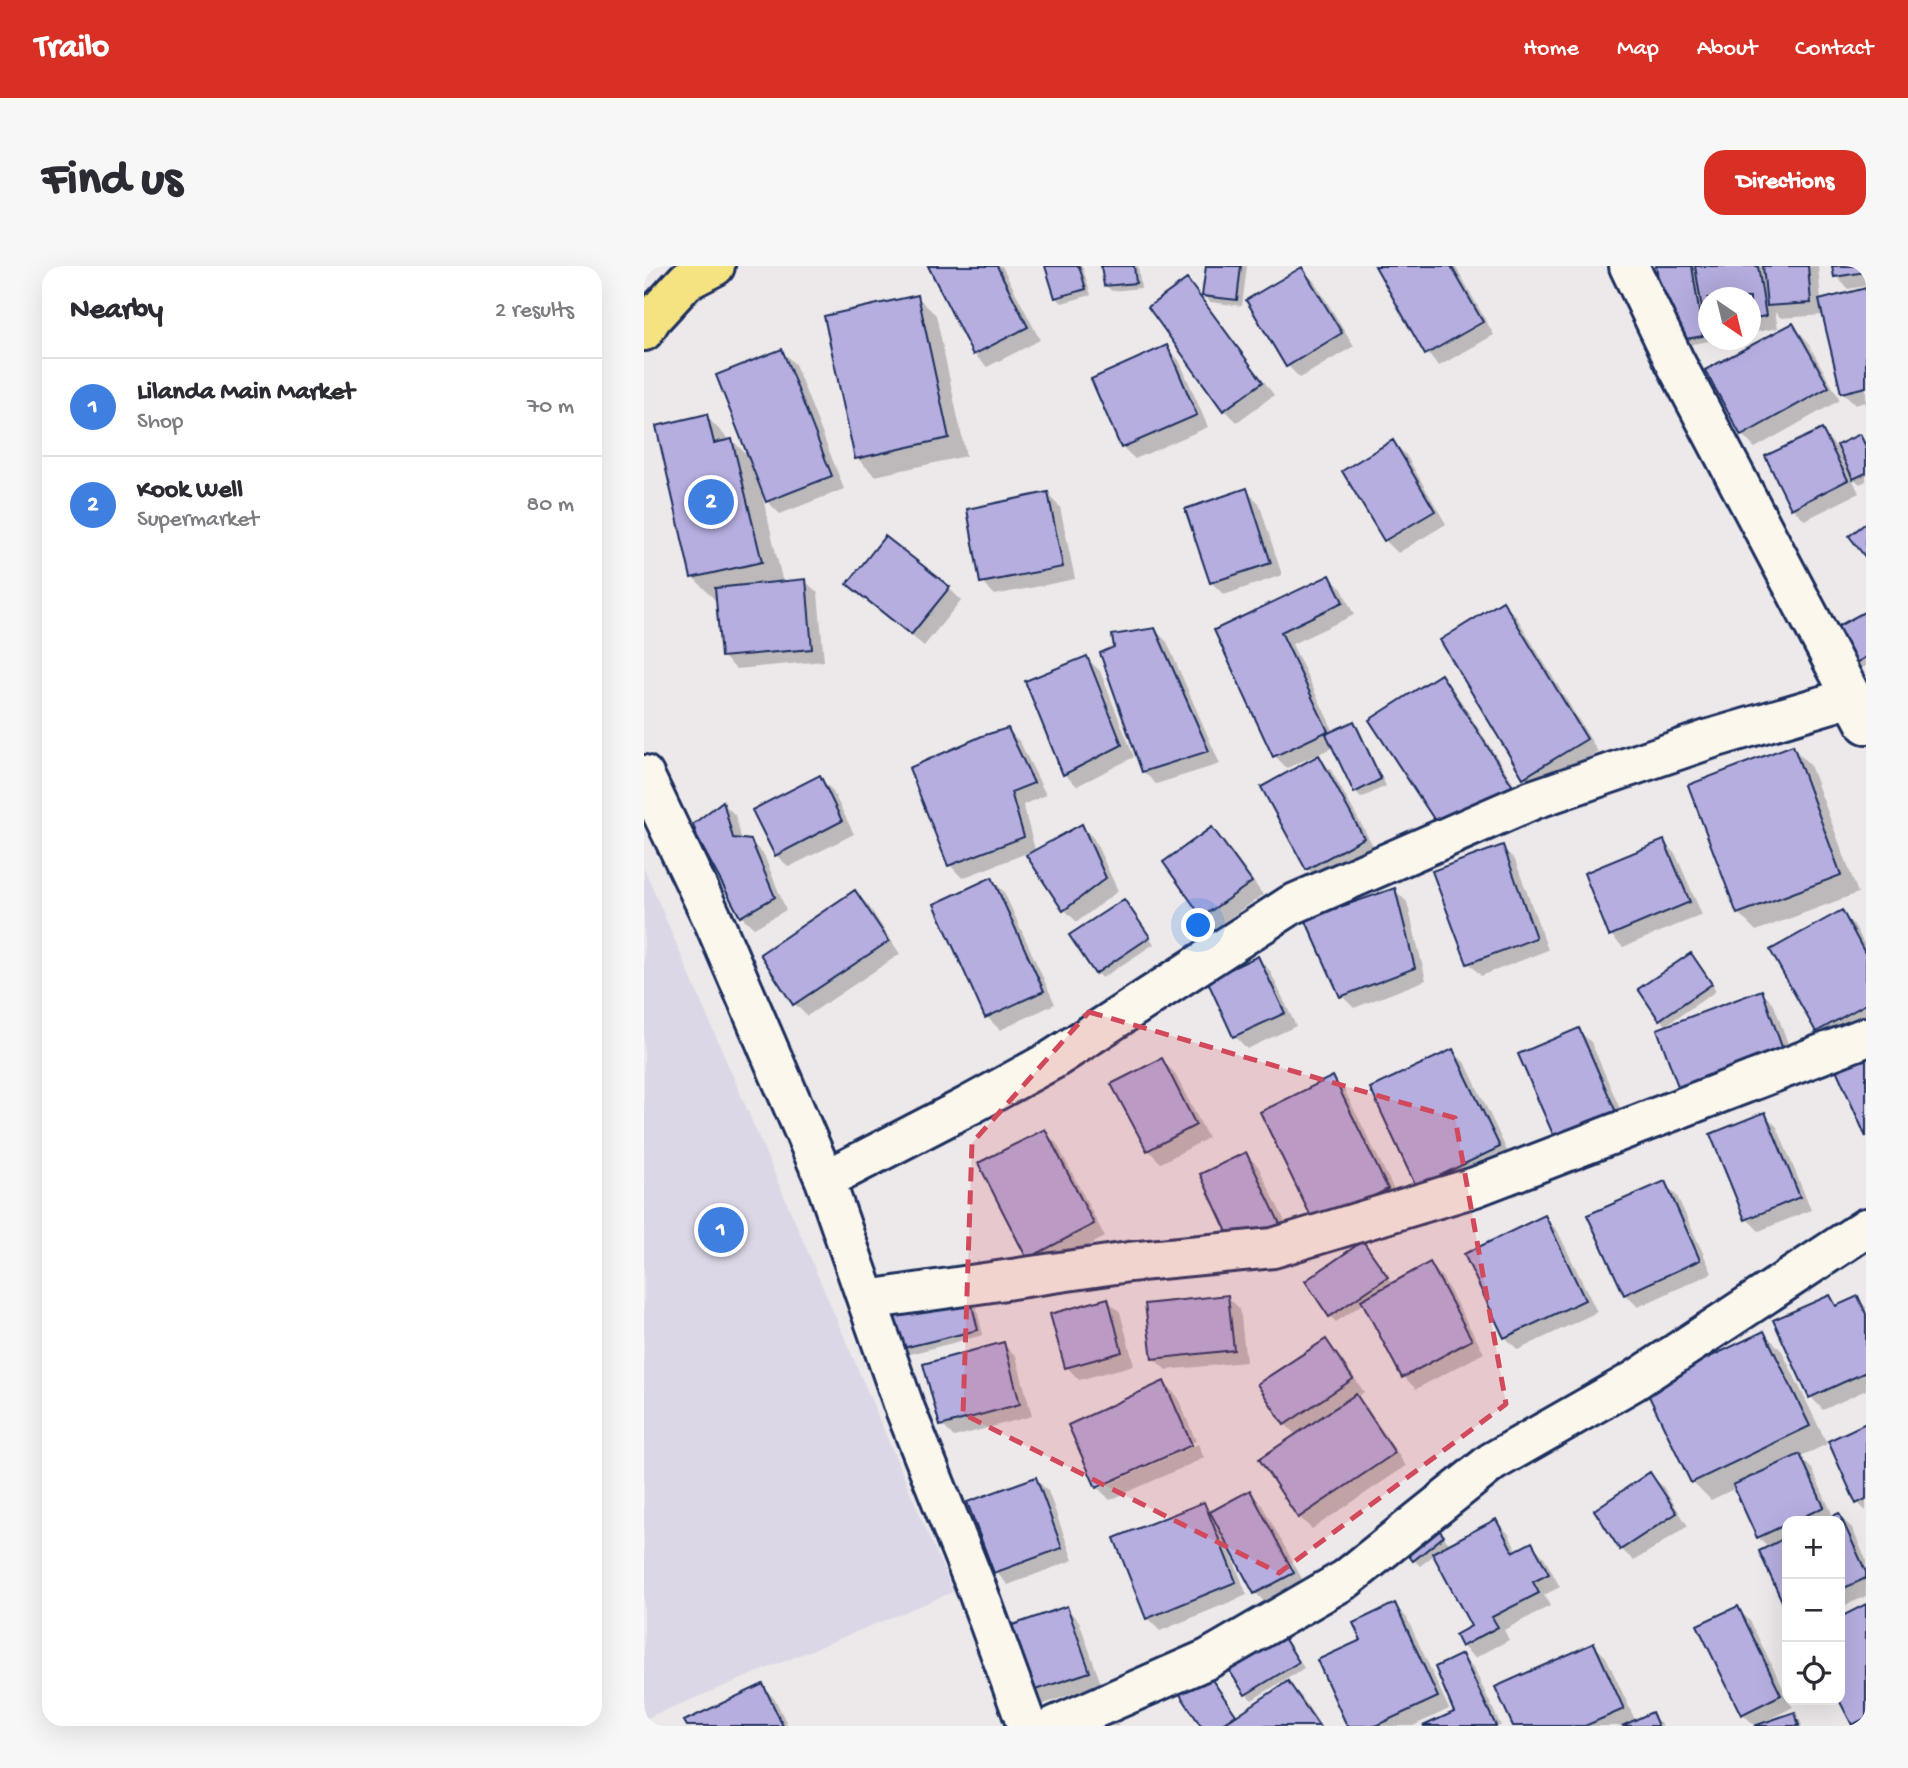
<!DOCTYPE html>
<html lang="en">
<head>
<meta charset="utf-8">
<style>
  :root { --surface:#fff; --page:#f7f7f7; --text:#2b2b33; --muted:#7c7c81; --line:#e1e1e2; --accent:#d93025 }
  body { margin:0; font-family:"Gochi Hand",sans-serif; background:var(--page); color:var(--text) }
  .controls { position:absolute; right:21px; bottom:21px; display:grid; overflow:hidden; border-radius:14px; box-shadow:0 7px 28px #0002 }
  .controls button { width:63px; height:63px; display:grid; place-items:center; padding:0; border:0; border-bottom:2px solid var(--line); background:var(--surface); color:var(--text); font:35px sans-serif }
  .compass { position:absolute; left:1054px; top:21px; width:63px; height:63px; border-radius:50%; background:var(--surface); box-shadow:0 7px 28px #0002; rotate:145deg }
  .you { position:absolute; left:555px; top:660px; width:24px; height:24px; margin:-18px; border:5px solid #fff; border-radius:50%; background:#1a73e8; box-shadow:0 0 0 10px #1a73e833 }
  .badge { display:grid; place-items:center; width:46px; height:46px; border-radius:50%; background:var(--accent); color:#fff; font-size:23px; font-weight:700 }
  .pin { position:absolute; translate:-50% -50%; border:4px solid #fff; box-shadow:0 2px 7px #0006 }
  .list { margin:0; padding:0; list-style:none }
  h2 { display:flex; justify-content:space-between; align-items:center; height:91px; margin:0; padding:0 28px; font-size:30px }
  h2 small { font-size:23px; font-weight:400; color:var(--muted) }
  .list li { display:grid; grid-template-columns:46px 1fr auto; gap:21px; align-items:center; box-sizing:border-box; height:98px; padding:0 28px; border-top:2px solid var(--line) }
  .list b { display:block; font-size:26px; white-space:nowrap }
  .list p { margin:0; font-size:23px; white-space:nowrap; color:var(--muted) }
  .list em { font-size:23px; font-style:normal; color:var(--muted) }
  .icon { flex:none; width:38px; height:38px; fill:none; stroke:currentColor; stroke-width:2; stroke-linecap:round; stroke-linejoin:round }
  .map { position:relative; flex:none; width:1222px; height:1460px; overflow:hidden; border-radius:21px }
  header { display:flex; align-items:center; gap:42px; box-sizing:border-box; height:98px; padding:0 35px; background:var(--accent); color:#fff }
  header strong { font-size:33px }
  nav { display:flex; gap:38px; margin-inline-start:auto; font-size:24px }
  .intro { display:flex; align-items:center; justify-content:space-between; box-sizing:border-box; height:168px; padding:0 42px }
  h1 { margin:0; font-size:49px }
  .button { padding:18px 32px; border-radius:21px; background:var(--accent); color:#fff; font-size:24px; font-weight:700 }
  main { display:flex; gap:42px; padding:0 42px }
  aside { flex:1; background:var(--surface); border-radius:21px; box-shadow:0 7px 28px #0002 }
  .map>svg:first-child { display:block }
</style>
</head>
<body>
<header>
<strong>Trailo</strong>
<nav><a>Home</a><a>Map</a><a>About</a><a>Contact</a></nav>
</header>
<div class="intro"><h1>Find us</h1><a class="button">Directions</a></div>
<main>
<aside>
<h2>Nearby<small>2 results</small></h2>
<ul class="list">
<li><span class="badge" style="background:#3f7fe0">1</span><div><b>Lilanda Main Market</b><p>Shop</p></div><em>70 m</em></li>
<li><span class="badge" style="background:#3f7fe0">2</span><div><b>Kook Well</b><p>Supermarket</p></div><em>80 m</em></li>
</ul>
</aside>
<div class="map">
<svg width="1222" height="1460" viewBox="0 0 1222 1460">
  <rect width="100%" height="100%" fill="#ede8e9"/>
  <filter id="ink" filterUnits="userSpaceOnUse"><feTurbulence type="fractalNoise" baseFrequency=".0143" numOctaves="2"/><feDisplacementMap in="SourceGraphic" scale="14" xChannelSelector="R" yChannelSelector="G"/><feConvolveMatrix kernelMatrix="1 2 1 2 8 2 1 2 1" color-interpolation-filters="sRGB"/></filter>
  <g filter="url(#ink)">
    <path fill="#dcd7e6" d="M 0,602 L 309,1326 L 0,1453 Z"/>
    <path fill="#0003" d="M 286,0 L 358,0 L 396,74 L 343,101 L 330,88 Z
      M 403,0 L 438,0 L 447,29 L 418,37 L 412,31 Z
      M 459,0 L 494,0 L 497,22 L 468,25 L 461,19 Z
      M 563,0 L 603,0 L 598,40 L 566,36 L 560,30 Z
      M 733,0 L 811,0 L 850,69 L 795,100 L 783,87 Z
      M 1014,0 L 1174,0 L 1177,35 L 1222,24 L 1222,141 L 1221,136 L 1211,139 L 1198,126 L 1180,49 L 1137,52 L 1131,46 L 1134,62 L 1106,67 L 1106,32 L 1064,32 L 1064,62 L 1062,60 L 1065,75 L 1032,81 Z
      M 1190,0 L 1222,0 L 1222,20 L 1204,23 L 1192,10 Z
      M 658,3 L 670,15 L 710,80 L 656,112 L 644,100 Z
      M 543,15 L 555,28 L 630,129 L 593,156 L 581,144 Z
      M 273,31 L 292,49 L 322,190 L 231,210 L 213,192 Z
      M 1148,59 L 1161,72 L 1196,134 L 1111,182 L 1098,169 Z
      M 522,81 L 535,94 L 564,161 L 491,193 L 478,181 Z
      M 138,85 L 151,98 L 200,223 L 136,248 L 123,235 L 120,227 L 118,228 L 139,317 L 161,315 L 174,327 L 180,395 L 92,403 L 79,390 L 74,333 L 71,334 L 49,311 L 62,150 L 86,175 L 88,174 L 107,193 Z
      M 1178,165 L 1192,181 L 1216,170 L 1222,176 L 1222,215 L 1216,218 L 1207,210 L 1215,227 L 1161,254 L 1148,242 Z
      M 749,176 L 762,189 L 802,258 L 754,287 L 741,274 Z
      M 602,224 L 615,237 L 638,309 L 580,329 L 567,316 Z
      M 403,228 L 416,241 L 431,313 L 351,329 L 338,316 Z
      M 685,311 L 698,323 L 710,349 L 648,378 L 690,466 L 709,457 L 715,463 L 742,520 L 717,532 L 711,526 L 690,481 L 643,502 L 631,490 L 572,365 Z
      M 205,318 L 305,322 L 317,334 L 280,380 L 218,330 Z
      M 859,338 L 872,350 L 954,486 L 893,523 L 881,511 Z
      M 1222,347 L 1222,400 L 1216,403 L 1210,397 Z
      M 511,364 L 523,376 L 576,498 L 512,518 L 499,505 Z
      M 443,392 L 456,405 L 490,491 L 433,520 L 420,508 Z
      M 796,410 L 809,423 L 881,535 L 800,566 Z
      M 364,464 L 376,476 L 402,529 L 379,539 L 391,584 L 318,612 L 306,599 L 268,503 Z
      M 1148,481 L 1166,499 L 1214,627 L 1112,665 L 1094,647 Z
      M 673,490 L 687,504 L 732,585 L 676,616 L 664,603 L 619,522 L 674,492 Z
      M 175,512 L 188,524 L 210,568 L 145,601 L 132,589 Z
      M 79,537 L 91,549 L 98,575 L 107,576 L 120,589 L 142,644 L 110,662 L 97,650 Z
      M 438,560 L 450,573 L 474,625 L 433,656 L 420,643 Z
      M 568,564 L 581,576 L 619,629 L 571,662 L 559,650 Z
      M 1020,576 L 1032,589 L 1058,649 L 979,681 L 967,669 Z
      M 858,581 L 871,594 L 904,684 L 837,710 L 825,697 Z
      M 348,613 L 360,626 L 411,738 L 356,764 L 343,751 L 292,639 Z
      M 751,624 L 763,636 L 782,714 L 710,742 L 698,730 Z
      M 211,626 L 224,639 L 256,688 L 163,750 L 151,738 Z
      M 480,635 L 486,641 L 510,678 L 458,712 L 452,706 Z
      M 1197,647 L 1210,659 L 1222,681 L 1222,757 L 1186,777 L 1173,765 Z
      M 614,692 L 626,705 L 652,760 L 603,783 L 591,770 L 566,715 Z
      M 1053,695 L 1072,725 L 1022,759 L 1016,753 Z
      M 1118,726 L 1130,739 L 1151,797 L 1049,835 Z
      M 934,764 L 947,776 L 983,859 L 925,885 Z
      M 809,785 L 822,798 L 867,893 L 774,920 Z
      M 517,794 L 530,806 L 564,872 L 517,897 L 504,884 Z
      M 688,812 L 701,825 L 756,936 L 685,970 Z
      M 1120,848 L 1133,861 L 1167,944 L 1115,965 L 1103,953 Z
      M 400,865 L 413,878 L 461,971 L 397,1004 L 384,991 Z
      M 602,888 L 614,900 L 648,970 L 591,978 Z
      M 1020,917 L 1033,930 L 1068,1007 L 994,1041 L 981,1028 Z
      M 900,951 L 913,964 L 953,1046 L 874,1084 L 861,1071 L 822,989 Z
      M 725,984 L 749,1019 L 786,999 L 798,1011 L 840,1087 L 772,1123 L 760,1111 L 720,1037 L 692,1056 L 686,1050 L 663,1015 Z
      M 583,1030 L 596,1043 L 602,1096 L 522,1104 L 509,1092 Z
      M 1185,1031 L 1195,1041 L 1213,1032 L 1222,1041 L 1222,1124 L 1179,1144 L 1167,1131 Z
      M 463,1034 L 476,1046 L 490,1099 L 435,1114 L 423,1101 Z
      M 331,1035 L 339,1069 L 266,1088 L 260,1082 Z
      M 1120,1067 L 1138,1085 L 1183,1178 L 1156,1191 L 1168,1203 L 1190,1252 L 1195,1250 L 1208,1262 L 1222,1294 L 1222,1330 L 1196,1342 L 1196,1255 L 1143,1255 L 1143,1342 L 1117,1285 L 1125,1282 L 1114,1271 L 1092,1222 L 1067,1234 L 1049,1216 Z
      M 682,1076 L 694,1088 L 720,1126 L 713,1131 L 724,1143 L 762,1200 L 668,1263 L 655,1251 L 653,1170 L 641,1158 L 616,1119 Z
      M 359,1078 L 372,1090 L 388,1150 L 310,1171 L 298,1159 Z
      M 520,1117 L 533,1130 L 552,1175 L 456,1218 L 456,1222 L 554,1178 L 560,1192 L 466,1234 L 453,1221 Z
      M 1222,1159 L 1222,1245 L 1214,1237 Z
      M 1006,1208 L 1019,1221 L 1044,1260 L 990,1295 L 977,1283 Z
      M 392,1213 L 404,1225 L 429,1294 L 364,1319 L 352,1306 Z
      M 605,1226 L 618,1239 L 662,1320 L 624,1340 L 612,1327 L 587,1280 L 585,1282 L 603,1329 L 516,1365 L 503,1352 L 560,1238 L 569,1247 Z
      M 852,1255 L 864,1267 L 874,1286 L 888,1278 L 900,1291 L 916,1321 L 900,1329 L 906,1340 L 860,1364 L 865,1374 L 831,1392 L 818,1380 L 830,1361 L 791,1288 L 776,1300 L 770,1294 L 792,1261 L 806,1279 Z
      M 751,1339 L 763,1352 L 805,1443 L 769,1460 L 705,1460 L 719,1375 Z
      M 1222,1340 L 1222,1460 L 1212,1460 L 1196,1432 L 1196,1353 Z
      M 422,1342 L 435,1355 L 457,1418 L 397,1439 L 384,1426 Z
      M 1093,1342 L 1106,1355 L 1143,1430 L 1143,1434 L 1149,1441 L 1118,1457 L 1119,1459 L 1150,1448 L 1156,1454 L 1158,1460 L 1111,1460 L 1098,1447 Z
      M 638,1367 L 660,1402 L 608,1434 L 602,1428 L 580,1394 Z
      M 950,1379 L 962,1391 L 992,1456 L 1008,1449 L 1019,1460 L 871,1460 Z
      M 817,1390 L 830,1403 L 857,1460 L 783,1460 L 813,1446 Z
      M 564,1407 L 594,1451 L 644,1417 L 657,1430 L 677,1460 L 559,1460 Z
      M 118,1420 L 131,1433 L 144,1460 L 45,1460 Z
      M 470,1455 L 475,1460 L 458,1460 Z"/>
    <path fill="#b6aedf" stroke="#1b2f5e" stroke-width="2" d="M 284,0 L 353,0 L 384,61 L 329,89 Z
      M 401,0 L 435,0 L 442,23 L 411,32 Z
      M 457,0 L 490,0 L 492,17 L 460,20 Z
      M 562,0 L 597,0 L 593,34 L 558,30 Z
      M 731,0 L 807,0 L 839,56 L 781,89 Z
      M 1012,0 L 1048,0 L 1059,70 L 1025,76 Z
      M 1051,0 L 1114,0 L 1122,50 L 1106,53 L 1106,32 L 1064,32 L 1064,60 L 1061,61 Z
      M 1119,0 L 1164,0 L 1167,37 L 1123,40 Z
      M 1188,0 L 1222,0 L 1222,6 L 1190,11 Z
      M 658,1 L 698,67 L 642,101 L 602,34 Z
      M 543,13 L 619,116 L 579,145 L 504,41 Z
      M 1222,22 L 1222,121 L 1197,127 L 1175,34 Z
      M 274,29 L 305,172 L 211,193 L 180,50 Z
      M 1149,57 L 1185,121 L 1097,170 L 1061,104 Z
      M 523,79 L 553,149 L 477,182 L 447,113 Z
      M 138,83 L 188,210 L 122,236 L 72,109 Z
      M 63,148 L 70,177 L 88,173 L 118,296 L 47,312 L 12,160 Z
      M 1178,163 L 1204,214 L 1147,243 L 1121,190 Z
      M 1216,168 L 1222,181 L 1222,207 L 1209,213 L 1193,179 Z
      M 749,174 L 791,245 L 740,275 L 698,205 Z
      M 603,222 L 627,297 L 566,317 L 541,243 Z
      M 404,226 L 419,301 L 336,317 L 323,243 Z
      M 1222,257 L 1222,292 L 1205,270 Z
      M 241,270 L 306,321 L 267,369 L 203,318 Z
      M 686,309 L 699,336 L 637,366 L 684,465 L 629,491 L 570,364 Z
      M 162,313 L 168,383 L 77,391 L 71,322 Z
      M 859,335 L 943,473 L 879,512 L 796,374 Z
      M 1222,345 L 1222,391 L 1208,399 L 1189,363 Z
      M 511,362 L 565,485 L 498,506 L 456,387 L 470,381 L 468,369 Z
      M 443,390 L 478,479 L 419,509 L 381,415 Z
      M 797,408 L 870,522 L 799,567 L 725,454 Z
      M 710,455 L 737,513 L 710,527 L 682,468 Z
      M 364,462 L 390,517 L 367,526 L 380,571 L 304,600 L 265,502 L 338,470 Z
      M 1149,479 L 1197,609 L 1093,648 L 1044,519 Z
      M 675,489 L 720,572 L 662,604 L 617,521 Z
      M 176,509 L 198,555 L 131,590 L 108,544 Z
      M 79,535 L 89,572 L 107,574 L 131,631 L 96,651 L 54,573 L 49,558 Z
      M 438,558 L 462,612 L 419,645 L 382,589 Z
      M 568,561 L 608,616 L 558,651 L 519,596 Z
      M 1020,574 L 1046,636 L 965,670 L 940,607 Z
      M 859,579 L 892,672 L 823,698 L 788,605 Z
      M 348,611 L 400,725 L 341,752 L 290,638 Z
      M 751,622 L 771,702 L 696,731 L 661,653 Z
      M 211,624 L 245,675 L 149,739 L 116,688 Z
      M 480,633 L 506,671 L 451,708 L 425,669 Z
      M 1198,644 L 1222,689 L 1222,738 L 1172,766 L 1126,684 Z
      M 1047,687 L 1068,718 L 1015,754 L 994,723 Z
      M 614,690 L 641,747 L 589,771 L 563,714 Z
      M 1118,724 L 1139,784 L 1035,823 L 1013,763 Z
      M 935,762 L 972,846 L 911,873 L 874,788 Z
      M 809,783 L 856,881 L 772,921 L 726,822 Z
      M 1222,788 L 1222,871 L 1191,801 Z
      M 518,792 L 552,859 L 503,885 L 467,818 Z
      M 689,810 L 744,923 L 671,959 L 616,846 Z
      M 1121,846 L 1156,931 L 1101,954 L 1066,868 Z
      M 401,863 L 450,958 L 383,993 L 334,897 Z
      M 602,886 L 636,958 L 589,979 L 556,908 Z
      M 1021,915 L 1056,994 L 980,1029 L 943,949 Z
      M 901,949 L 941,1034 L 860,1072 L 820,988 Z
      M 719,975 L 744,1011 L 685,1051 L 661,1015 Z
      M 786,996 L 828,1074 L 758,1112 L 717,1034 Z
      M 325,1027 L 334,1064 L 259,1082 L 249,1045 Z
      M 584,1029 L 590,1084 L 508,1093 L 501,1038 Z
      M 1186,1029 L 1192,1040 L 1214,1030 L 1222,1048 L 1222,1106 L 1165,1132 L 1129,1054 Z
      M 464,1032 L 478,1086 L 421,1102 L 406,1048 Z
      M 1120,1065 L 1166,1160 L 1047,1217 L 1001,1122 Z
      M 682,1073 L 709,1113 L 640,1159 L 613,1118 Z
      M 360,1076 L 376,1138 L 296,1160 L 279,1098 Z
      M 520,1115 L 548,1179 L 452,1222 L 424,1159 Z
      M 712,1128 L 751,1187 L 654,1252 L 615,1193 Z
      M 1222,1157 L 1222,1233 L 1212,1238 L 1184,1175 Z
      M 1156,1188 L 1180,1241 L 1150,1255 L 1143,1255 L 1143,1258 L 1113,1272 L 1089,1219 Z
      M 1006,1206 L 1033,1247 L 976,1284 L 950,1244 Z
      M 392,1211 L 418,1282 L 350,1307 L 323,1236 Z
      M 606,1224 L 650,1307 L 610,1328 L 566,1246 Z
      M 560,1236 L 592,1316 L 502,1353 L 470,1272 Z
      M 1195,1247 L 1222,1306 L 1222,1312 L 1196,1324 L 1196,1255 L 1178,1255 Z
      M 786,1253 L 800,1270 L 769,1295 L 755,1277 Z
      M 852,1253 L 869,1286 L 888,1276 L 905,1308 L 889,1316 L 895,1327 L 848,1351 L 854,1361 L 817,1381 L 811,1369 L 827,1360 L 788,1287 Z
      M 1143,1271 L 1143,1346 L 1115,1285 Z
      M 751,1337 L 794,1431 L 731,1460 L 703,1460 L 673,1394 L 717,1374 L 709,1357 Z
      M 1222,1338 L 1222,1452 L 1208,1459 L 1195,1434 L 1196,1351 Z
      M 423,1340 L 446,1406 L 382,1427 L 360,1362 Z
      M 1094,1340 L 1137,1429 L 1097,1449 L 1053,1359 Z
      M 632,1359 L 655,1396 L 601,1429 L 578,1393 Z
      M 950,1377 L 980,1443 L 941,1460 L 869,1460 L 851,1421 Z
      M 818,1388 L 852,1460 L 779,1460 L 810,1446 L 791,1401 Z
      M 558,1399 L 592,1449 L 575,1460 L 557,1460 L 529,1418 Z
      M 644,1415 L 675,1460 L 577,1460 Z
      M 119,1418 L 139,1460 L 43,1460 L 40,1455 Z
      M 1008,1446 L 1014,1460 L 978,1460 Z
      M 1151,1446 L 1155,1460 L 1110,1460 Z"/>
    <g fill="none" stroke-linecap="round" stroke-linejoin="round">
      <g stroke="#1b2f5e" stroke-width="44">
        <path id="minor" d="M 985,0 L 1030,94 L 1222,458
          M 0,509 L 70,656 L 181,914 L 261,1143 L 334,1326 L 383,1460
          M 181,914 L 324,840 L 408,794 L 647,639 L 888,534 L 1066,473 L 1208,431
          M 223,1034 L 485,996 L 629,982 L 831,921 L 1222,771
          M 411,1460 L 564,1393 L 702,1313 L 848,1196 L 990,1115 L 1222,962"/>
      </g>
      <g stroke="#1b2f5e" stroke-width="44">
        <path id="major" d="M 0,65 L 8,52 L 42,15 L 71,0"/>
      </g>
      <use href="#minor" stroke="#fbf7ec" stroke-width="38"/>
      <use href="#major" stroke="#f5e382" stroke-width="38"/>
    </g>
  </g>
  <path fill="#d1495b" fill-opacity="0.2" stroke="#d1495b" stroke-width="5" stroke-dasharray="14 9" stroke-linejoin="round" d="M 445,746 L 811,852 L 862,1138 L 635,1307 L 319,1148 L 328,877 Z"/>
</svg>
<div class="controls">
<button>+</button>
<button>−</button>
<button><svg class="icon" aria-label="locate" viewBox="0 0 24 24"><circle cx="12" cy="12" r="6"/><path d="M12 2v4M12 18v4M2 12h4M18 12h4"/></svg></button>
</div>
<svg class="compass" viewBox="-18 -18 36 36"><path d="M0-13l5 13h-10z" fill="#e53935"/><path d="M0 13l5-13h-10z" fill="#7c7c81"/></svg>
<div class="you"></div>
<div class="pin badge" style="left:77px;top:964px;background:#3f7fe0">1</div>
<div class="pin badge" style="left:67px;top:236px;background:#3f7fe0">2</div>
</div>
</main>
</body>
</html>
